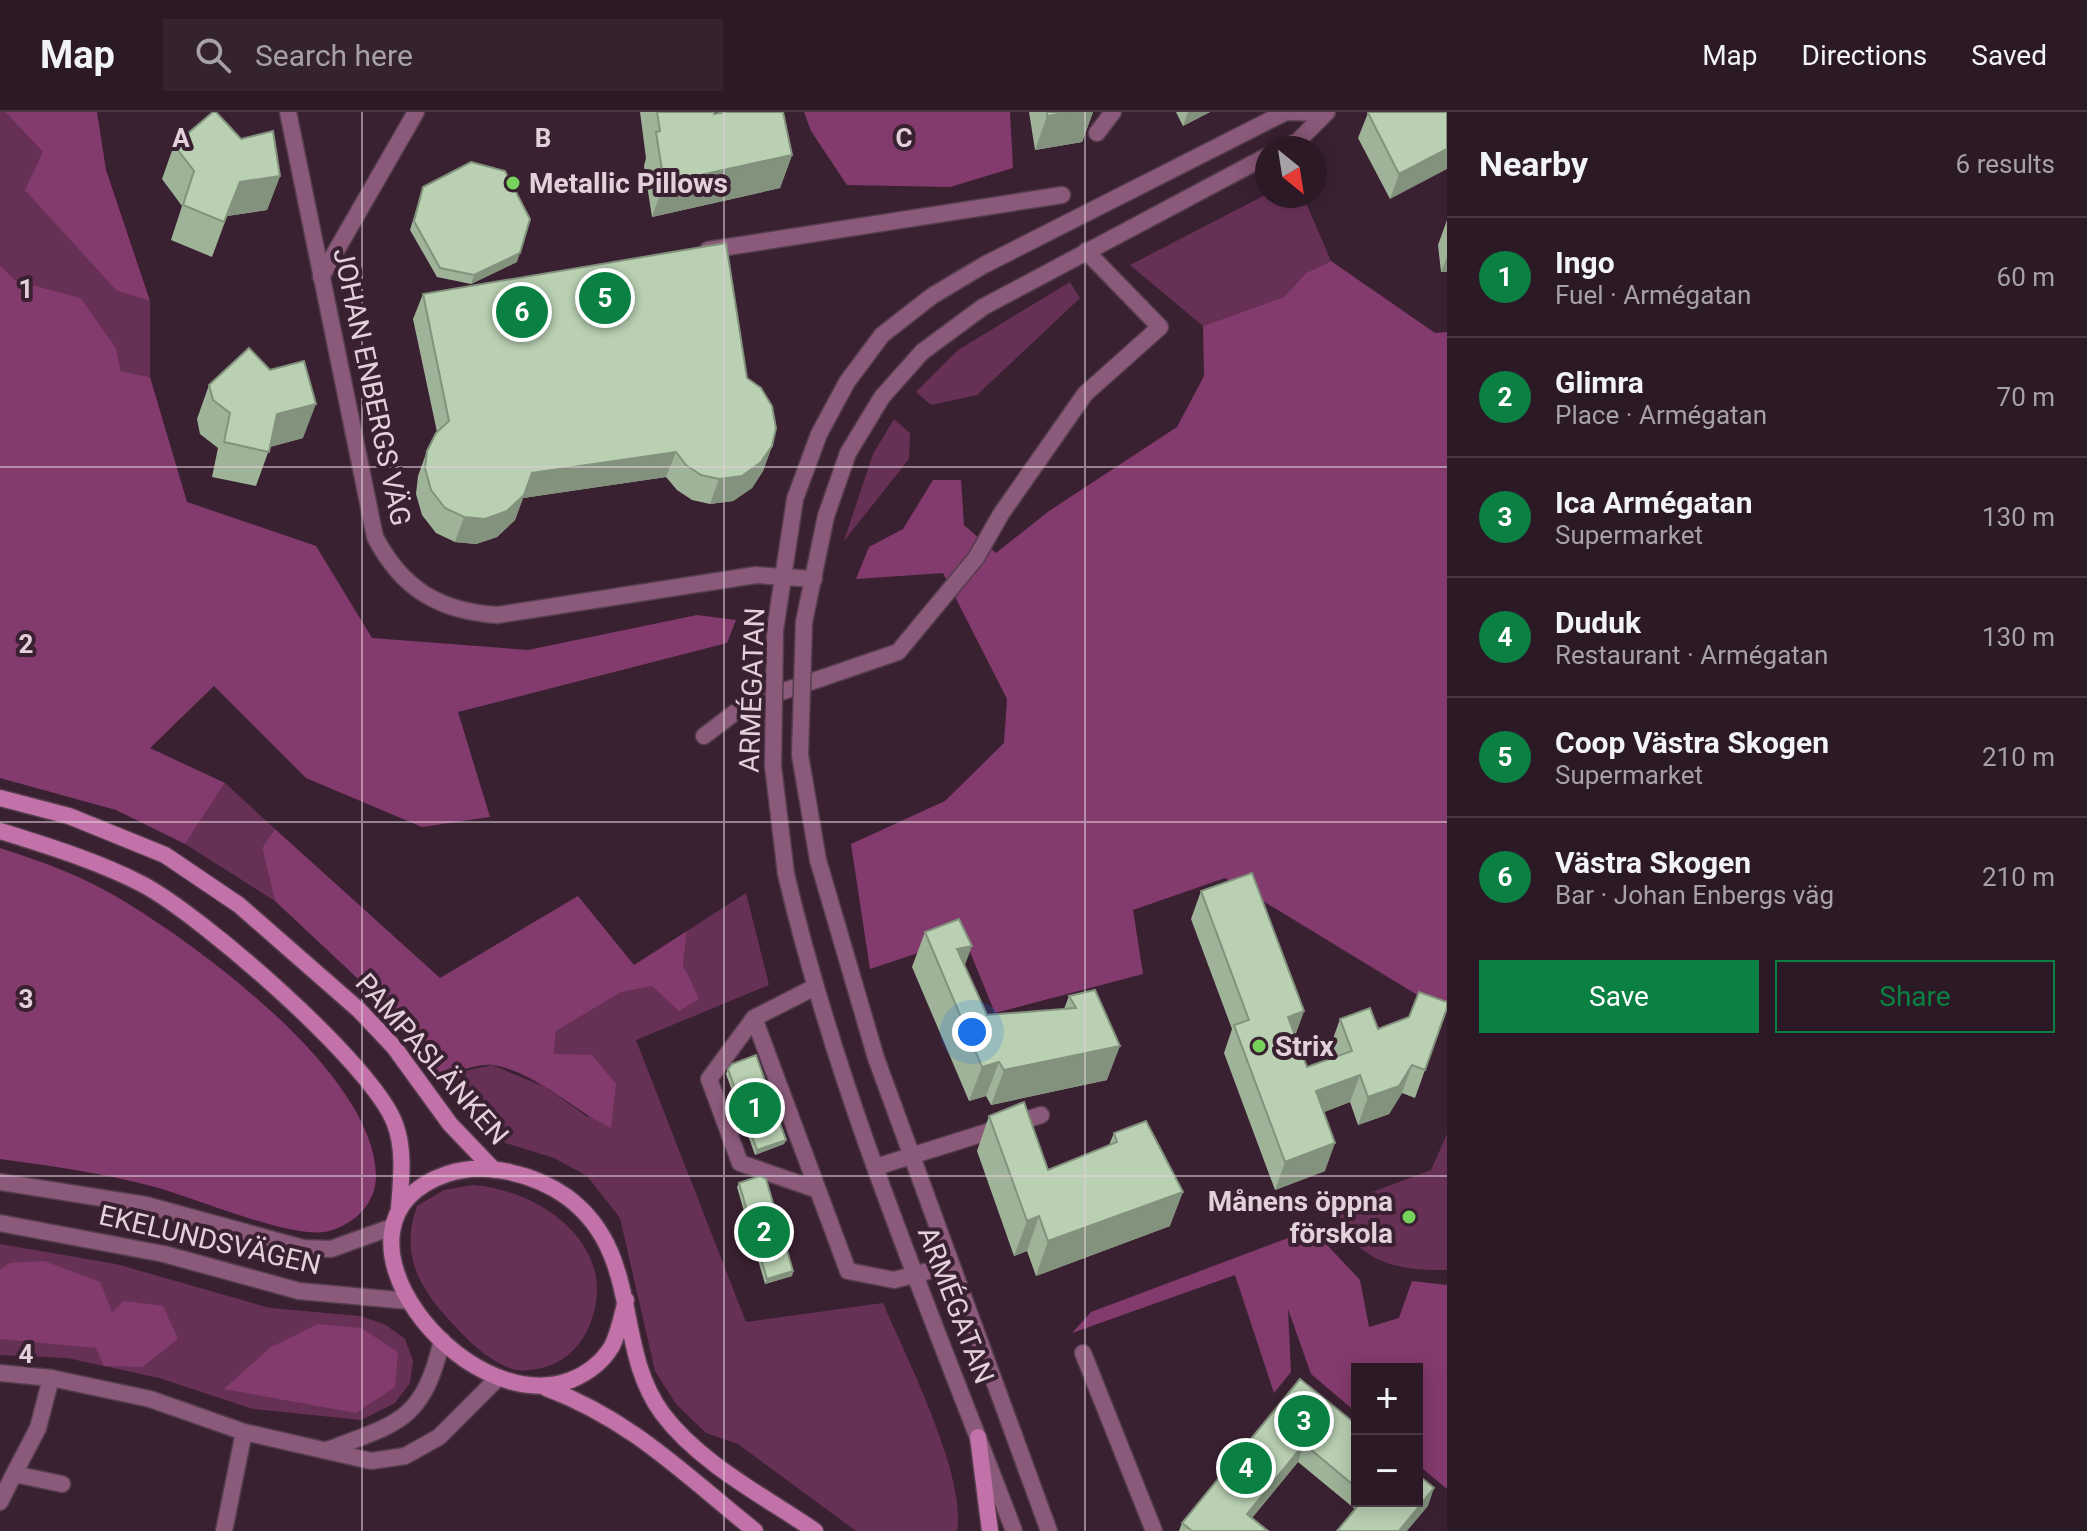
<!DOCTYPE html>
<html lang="en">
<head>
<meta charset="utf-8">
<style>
  :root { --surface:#2c1926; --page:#34222e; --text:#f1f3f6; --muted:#a6a0a7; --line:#483843; --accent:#0b8043 }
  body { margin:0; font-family:Roboto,sans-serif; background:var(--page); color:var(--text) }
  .controls { position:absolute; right:24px; bottom:24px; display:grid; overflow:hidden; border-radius:0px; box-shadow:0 4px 20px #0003 }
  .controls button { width:72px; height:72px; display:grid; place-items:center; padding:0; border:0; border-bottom:2px solid var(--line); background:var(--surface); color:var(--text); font:40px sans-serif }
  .compass { position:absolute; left:1255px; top:24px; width:72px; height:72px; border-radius:50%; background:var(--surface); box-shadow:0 4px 20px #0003; rotate:150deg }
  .you { position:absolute; left:972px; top:920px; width:28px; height:28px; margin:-20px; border:6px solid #fff; border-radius:50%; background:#1a73e8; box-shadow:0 0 0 12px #1a73e833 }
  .badge { display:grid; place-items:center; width:52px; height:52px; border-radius:50%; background:var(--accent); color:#fff; font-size:26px; font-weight:700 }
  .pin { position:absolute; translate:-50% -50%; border:4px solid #fff; box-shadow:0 2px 8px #0006 }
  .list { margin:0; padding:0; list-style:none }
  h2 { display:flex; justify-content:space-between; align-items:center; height:104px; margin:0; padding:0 32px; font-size:34px }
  h2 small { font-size:26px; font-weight:400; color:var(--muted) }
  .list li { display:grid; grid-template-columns:52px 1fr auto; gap:24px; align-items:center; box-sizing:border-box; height:120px; padding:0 32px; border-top:2px solid var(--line) }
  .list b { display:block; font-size:30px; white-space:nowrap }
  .list p { margin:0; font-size:26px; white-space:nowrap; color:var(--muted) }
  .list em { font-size:26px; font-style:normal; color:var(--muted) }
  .actions { display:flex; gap:16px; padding:24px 32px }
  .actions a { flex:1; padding:18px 0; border:2px solid var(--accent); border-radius:0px; text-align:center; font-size:28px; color:var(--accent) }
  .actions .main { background:var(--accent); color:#fff }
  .icon { flex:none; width:44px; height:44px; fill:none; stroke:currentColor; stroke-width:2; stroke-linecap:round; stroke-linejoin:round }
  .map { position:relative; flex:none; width:1447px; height:1419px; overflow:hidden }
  header { display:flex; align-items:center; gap:48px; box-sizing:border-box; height:112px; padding:0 40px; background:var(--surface); border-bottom:2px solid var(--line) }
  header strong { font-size:38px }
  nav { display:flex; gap:44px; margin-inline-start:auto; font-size:28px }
  .search { width:560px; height:72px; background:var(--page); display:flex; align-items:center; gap:20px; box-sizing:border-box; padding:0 28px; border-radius:0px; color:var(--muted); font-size:30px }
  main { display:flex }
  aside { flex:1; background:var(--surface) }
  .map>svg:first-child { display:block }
</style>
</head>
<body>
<header>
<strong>Map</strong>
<div class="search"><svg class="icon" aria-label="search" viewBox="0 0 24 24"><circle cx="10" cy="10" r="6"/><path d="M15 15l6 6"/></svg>Search here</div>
<nav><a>Map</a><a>Directions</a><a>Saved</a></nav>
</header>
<main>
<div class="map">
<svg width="1447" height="1419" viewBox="0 0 1447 1419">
  <rect width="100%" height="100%" fill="#3a2132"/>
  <path fill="#673156" d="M 0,0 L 5,0 L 43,40 L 117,179 L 150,189 L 150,265 L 121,259 L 116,236 L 81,186 L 15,168 L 0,153 Z
    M 1267,82 L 1303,84 L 1331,149 L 1306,161 L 1284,185 L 1203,214 L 1130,153 Z
    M 1070,170 L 1080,186 L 977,283 L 931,293 L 916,280 L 958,238 Z
    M 894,307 L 910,321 L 909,347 L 844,429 L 873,342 Z
    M 225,671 L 275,717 L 262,736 L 275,789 L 185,732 Z
    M 746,781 L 769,873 L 636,928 L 746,1210 L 883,1191 C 906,1245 967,1364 957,1419 L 856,1419 L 738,1332 L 706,1321 L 676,1292 L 655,1259 L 620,1106 L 587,1064 L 554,1046 L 506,1031 L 483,1018 L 443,964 L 492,953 L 545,975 L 589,1006 L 554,942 L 556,919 L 621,879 L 652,874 L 698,888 L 683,853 L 687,819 Z
    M 1447,1022 L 1447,1158 C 1392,1159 1355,1149 1333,1095 L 1431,1058 Z
    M 473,1073 C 542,1078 621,1135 590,1212 C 582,1232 569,1246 549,1254 C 534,1258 522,1261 507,1255 C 481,1244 460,1220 442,1200 C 414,1167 402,1136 417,1094 L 444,1078 Z
    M 0,1132 L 116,1152 L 270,1196 L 360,1204 L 386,1213 L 405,1227 L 413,1249 L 410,1271 L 395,1291 L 361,1308 L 253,1297 L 159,1266 L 67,1246 L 0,1243 Z"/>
  <path fill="#833b6d" d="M 5,0 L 97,0 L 106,58 L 150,189 L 117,179 L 25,78 L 43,40 Z
    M 804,0 L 1010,0 L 1013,56 L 950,75 L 847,73 L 811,19 Z
    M 1331,149 L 1435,221 L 1447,220 L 1447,901 L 1225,766 L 1133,798 L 1143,862 L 995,901 L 968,835 L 921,840 L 870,857 L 851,732 L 945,689 L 1004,631 L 1007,587 L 943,461 L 856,467 L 869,435 L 903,417 L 933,368 L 961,368 L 964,413 L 996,441 L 1049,399 L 1177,315 L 1204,264 L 1203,214 L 1284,185 L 1306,161 Z
    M 0,153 L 15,168 L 81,186 L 116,236 L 121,259 L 150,265 L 187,390 L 316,434 L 372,526 L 528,538 L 697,503 L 736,508 L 727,531 L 458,600 L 490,705 L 422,715 L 306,666 L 214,574 L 150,636 L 225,671 L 185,732 L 116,698 L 0,666 Z
    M 275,717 L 440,866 L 578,784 L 634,853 L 687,819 L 683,853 L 699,887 L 679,899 L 652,874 L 621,880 L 556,919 L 554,942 L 592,943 L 616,972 L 611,1016 C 573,998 535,960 493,953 C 479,951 457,960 443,964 L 354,863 L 275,789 L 262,736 Z
    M 0,736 C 41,749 85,765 122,788 C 202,836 375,963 376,1064 C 376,1091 355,1112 329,1119 C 295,1129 193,1085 155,1075 C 103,1061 52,1054 0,1047 Z
    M 1312,1117 L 1360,1168 L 1369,1215 L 1399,1206 L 1412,1169 L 1447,1173 L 1447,1377 L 1417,1352 L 1417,1257 L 1357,1257 L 1357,1301 L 1311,1262 L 1288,1197 L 1291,1260 L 1274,1281 L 1235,1163 L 1072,1221 L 1091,1200 Z
    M 44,1149 L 100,1170 L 112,1200 L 124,1189 L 163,1194 L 178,1227 L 142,1255 L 104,1254 L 96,1236 L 0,1227 L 0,1158 L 10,1151 Z
    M 318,1212 L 361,1216 L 398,1240 L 395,1275 L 356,1301 L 224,1277 L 271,1235 Z"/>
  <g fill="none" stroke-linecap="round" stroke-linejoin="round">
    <g stroke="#553d4d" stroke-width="19">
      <path id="service" d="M 1097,21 L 1113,0
        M 704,624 L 746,592 L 898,540 L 976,446 L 1001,402 L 1085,282 L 1160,215 L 1086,139
        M 815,875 L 754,906 L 848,1159 L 894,1168 L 951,1153
        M 754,906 L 709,967 L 740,1051 L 818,1078
        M 876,1055 L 1041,1003
        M 1083,1241 L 1154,1419
        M 51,1266 L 38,1316 L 14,1362 L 62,1372
        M 0,1390 L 14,1362"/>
    </g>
    <g stroke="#553d4d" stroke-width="19">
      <path id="pedestrian" d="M 708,138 L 1062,83"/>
    </g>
    <g stroke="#553d4d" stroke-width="19">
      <path id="minor" d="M 288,0 L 375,425 C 402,477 439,499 497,503 L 756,463 L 814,467
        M 321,165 L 416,0
        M 0,1261 L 51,1266 L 150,1287 L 244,1320 L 371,1349 L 405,1344 L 439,1325 L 498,1266
        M 327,1338 C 399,1311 423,1309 442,1228
        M 224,1419 L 244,1320"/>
    </g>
    <g stroke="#553d4d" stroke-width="19">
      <path id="tertiary" d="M 1283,36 L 1298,29 L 1327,0
        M 804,510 L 826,404 L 848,341 L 882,285 L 922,240 L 983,195 L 1267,44
        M 775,518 L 795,387 L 819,322 L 847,270 L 882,223 L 932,184 L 984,153 L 1286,0 L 1324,1
        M 818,748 L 876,946 L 1049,1419
        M 786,762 C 839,988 932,1203 1014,1419
        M 0,1070 L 146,1093 L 303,1136 L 331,1137 L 392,1115
        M 0,1111 L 164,1142 L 299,1179 L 409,1189"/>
    </g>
    <g stroke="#553d4d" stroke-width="19">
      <path id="secondary" d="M 0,686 L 69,704 L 165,743 L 239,793 L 359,898 L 394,935 L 450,1012 L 494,1058
        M 0,719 C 48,734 97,749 142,772 C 201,803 373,952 395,1012 C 405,1038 401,1069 399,1096
        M 626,1188 C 622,1204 619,1220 612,1234 C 602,1251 588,1261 571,1268 C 462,1309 307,1110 447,1062 C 485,1049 535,1062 567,1085 C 643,1141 613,1234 662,1301 C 699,1351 764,1384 815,1419
        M 546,1276 C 632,1308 685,1363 755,1419
        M 978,1325 L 990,1419"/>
    </g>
    <use href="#service" stroke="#8b597a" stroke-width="16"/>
    <use href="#pedestrian" stroke="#8b597a" stroke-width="16"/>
    <use href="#minor" stroke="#8b597a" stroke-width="16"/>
    <use href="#tertiary" stroke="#8b597a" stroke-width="16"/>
    <use href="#secondary" stroke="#c272a8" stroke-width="16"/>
    <g stroke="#553d4d" stroke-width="19" stroke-linecap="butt">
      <path id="tertiary-bridge" d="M 804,510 L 800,643 L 818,748
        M 775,518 L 773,654 L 786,762"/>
    </g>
    <use href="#tertiary-bridge" stroke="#8b597a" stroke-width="16"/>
  </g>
  <path fill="#9fb399" d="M 640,0 L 714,0 L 714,2 L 792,43 L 780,76 L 652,105 L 644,54 L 646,46 Z
    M 1029,0 L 1093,0 L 1082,30 L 1035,38 Z
    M 1176,0 L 1210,0 L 1183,14 Z
    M 1447,0 L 1390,87 L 1358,26 L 1368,1 Z
    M 241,27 L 280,64 L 267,98 L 227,104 L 212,145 L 171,128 L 182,94 L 162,67 L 174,33 Z
    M 423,75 L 517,150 L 471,172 L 437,165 L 410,118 Z
    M 1447,108 L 1447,160 L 1441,160 L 1438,133 Z
    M 423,182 L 747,266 L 772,334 L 763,359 L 752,376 L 733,389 L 710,392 L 692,388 L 677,378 L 666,365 L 523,386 L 515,408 L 497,425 L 476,432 L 455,430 L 436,421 L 422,403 L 416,382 L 418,364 L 427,339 L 437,320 L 413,207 Z
    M 209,273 L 303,326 L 270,335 L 256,374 L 212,365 L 218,336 L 200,322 L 197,307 Z
    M 1201,779 L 1304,899 L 1295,923 L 1307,955 L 1334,945 L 1330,935 L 1340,907 L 1378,917 L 1447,896 L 1415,986 L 1402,981 L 1389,1002 L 1358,1013 L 1350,990 L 1324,1000 L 1325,1059 L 1275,1078 L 1224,941 L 1232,917 L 1191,807 Z
    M 925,820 L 964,854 L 987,903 L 1064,897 L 1069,884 L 1095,878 L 1107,968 L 991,993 L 986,984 L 969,989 L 912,855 Z
    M 728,957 L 786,1028 L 784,1032 L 755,1043 L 726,962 Z
    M 989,1004 L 1048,1058 L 1109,1033 L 1114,1021 L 1170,1114 L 1036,1164 L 1027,1139 L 1014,1144 L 977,1039 Z
    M 739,1071 L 793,1159 L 792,1164 L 765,1172 L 737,1075 Z
    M 1300,1267 L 1357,1313 L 1357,1389 L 1417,1389 L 1428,1394 L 1355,1397 L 1298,1350 L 1252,1406 L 1268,1419 L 1179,1419 L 1182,1411 Z"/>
  <path fill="#82927d" d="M 1068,0 L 1093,0 L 1082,30 L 1035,38 L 1047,4 Z
    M 1188,0 L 1210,0 L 1183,14 Z
    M 1447,37 L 1447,57 L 1390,87 L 1399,62 Z
    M 792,43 L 780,76 L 652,105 L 664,71 Z
    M 280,64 L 267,98 L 227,104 L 212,145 L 240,70 Z
    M 520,141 L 517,150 L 471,172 L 474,163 Z
    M 1447,145 L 1447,160 L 1441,160 Z
    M 316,292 L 303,326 L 265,336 L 277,302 Z
    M 772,334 L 763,359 L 752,376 L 733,389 L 710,392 L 719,367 Z
    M 676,340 L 666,365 L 523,386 L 532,361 Z
    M 524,383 L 515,408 L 497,425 L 476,432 L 455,430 L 464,405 Z
    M 972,834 L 959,869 L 957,837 Z
    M 1304,899 L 1294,927 L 1288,905 Z
    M 1120,934 L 1107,968 L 991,993 L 1004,958 Z
    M 999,950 L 986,984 L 969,989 L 982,955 Z
    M 1412,953 L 1402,981 L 1389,1002 L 1358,1013 L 1368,985 Z
    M 1360,963 L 1350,990 L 1306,1007 L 1316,979 Z
    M 786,1028 L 784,1032 L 755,1043 L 757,1038 Z
    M 1335,1031 L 1325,1059 L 1275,1078 L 1285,1050 Z
    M 1183,1080 L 1170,1114 L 1036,1164 L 1048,1129 Z
    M 1039,1104 L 1027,1139 L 1014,1144 L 1027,1109 Z
    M 793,1159 L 792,1164 L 765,1172 L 767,1167 Z
    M 1304,1332 L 1298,1350 L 1241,1419 L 1247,1402 Z
    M 1434,1376 L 1428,1394 L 1407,1419 L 1399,1419 Z"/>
  <path fill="#b9d0b2" stroke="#82927d" stroke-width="2" d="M 213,0 L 216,0 L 241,27 L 273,19 L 280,64 L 240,70 L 224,110 L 183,93 L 194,59 L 174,33 Z
    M 657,0 L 714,0 L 714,2 L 725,0 L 783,0 L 792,43 L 664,71 L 656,20 L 660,19 Z
    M 1047,0 L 1068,0 L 1047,4 Z
    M 1369,0 L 1447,0 L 1447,37 L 1399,62 L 1368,1 Z
    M 471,50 L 505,59 L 530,107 L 520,141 L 474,163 L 440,156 L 414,109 L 423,75 Z
    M 726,131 L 747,266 L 761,276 L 772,294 L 776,316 L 772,334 L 761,350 L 742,364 L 719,367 L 701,363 L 686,353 L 676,340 L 532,361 L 524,383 L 507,399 L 485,407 L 464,405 L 445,396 L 431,378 L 425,356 L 427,339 L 436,321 L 449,309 L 423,182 Z
    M 249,236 L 270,258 L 304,249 L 316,292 L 277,302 L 269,340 L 224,330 L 230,301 L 213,288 L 209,273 Z
    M 1252,761 L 1304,899 L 1288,905 L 1307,955 L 1352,939 L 1340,907 L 1370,896 L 1378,917 L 1409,905 L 1419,880 L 1447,890 L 1447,896 L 1425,958 L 1412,953 L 1399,974 L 1368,985 L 1360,963 L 1316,979 L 1335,1031 L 1285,1050 L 1234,913 L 1249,908 L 1201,779 Z
    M 959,807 L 972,834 L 957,837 L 987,903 L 1076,896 L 1069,884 L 1095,878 L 1120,934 L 1004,958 L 999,950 L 982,955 L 925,820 Z
    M 756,943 L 786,1028 L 757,1038 L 728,957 L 732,952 Z
    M 1024,990 L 1048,1058 L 1117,1030 L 1114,1021 L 1146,1009 L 1183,1080 L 1048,1129 L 1039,1104 L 1027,1109 L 989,1004 Z
    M 760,1064 L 766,1067 L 793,1159 L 767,1167 L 739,1071 Z
    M 1300,1267 L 1357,1313 L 1357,1376 L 1304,1332 L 1247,1402 L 1268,1419 L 1192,1419 L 1182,1411 Z
    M 1417,1362 L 1434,1376 L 1399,1419 L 1337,1419 L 1362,1389 L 1417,1389 Z"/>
  <path fill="none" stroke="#e2d1db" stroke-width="2" stroke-opacity="0.55" d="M 362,0 L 362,1419M 724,0 L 724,1419M 1085,0 L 1085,1419M 0,355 L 1447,355M 0,710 L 1447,710M 0,1064 L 1447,1064"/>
  <g fill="#76d25a" stroke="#3a2132" stroke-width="3">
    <circle cx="513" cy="71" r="8"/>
    <circle cx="1259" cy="934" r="8"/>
    <circle cx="1409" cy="1105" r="8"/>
  </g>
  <g text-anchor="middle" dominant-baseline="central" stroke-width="8" stroke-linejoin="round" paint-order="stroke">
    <g font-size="28" font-weight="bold" fill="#e2d1db" stroke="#3a2132" text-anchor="start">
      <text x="529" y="71">Metallic Pillows</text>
      <text x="1275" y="934">Strix</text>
      <text x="1393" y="1089" text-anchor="end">Månens öppna<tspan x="1393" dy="32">förskola</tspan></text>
    </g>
    <g font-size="28" fill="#e2d1db" stroke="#3a2132">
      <text transform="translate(372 275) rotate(78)">JOHAN ENBERGS VÄG</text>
      <text transform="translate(752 578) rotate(-88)">ARMÉGATAN</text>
      <text transform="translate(432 947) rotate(49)">PAMPASLÄNKEN</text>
      <text transform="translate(210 1128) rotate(13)">EKELUNDSVÄGEN</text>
      <text transform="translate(956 1193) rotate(69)">ARMÉGATAN</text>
    </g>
  </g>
  <g font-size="26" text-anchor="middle" font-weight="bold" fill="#e2d1db" stroke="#3a2132" stroke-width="8" stroke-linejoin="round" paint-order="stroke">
    <text x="181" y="35">A</text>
    <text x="543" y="35">B</text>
    <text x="904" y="35">C</text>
    <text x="26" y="186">1</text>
    <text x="26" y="541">2</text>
    <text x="26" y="896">3</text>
    <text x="26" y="1251">4</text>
  </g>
</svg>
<div class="controls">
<button>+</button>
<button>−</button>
</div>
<svg class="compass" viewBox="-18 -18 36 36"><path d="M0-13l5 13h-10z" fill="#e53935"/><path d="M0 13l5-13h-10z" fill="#a6a0a7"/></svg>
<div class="you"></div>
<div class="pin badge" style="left:755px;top:996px">1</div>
<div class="pin badge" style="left:764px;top:1120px">2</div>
<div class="pin badge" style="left:1304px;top:1309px">3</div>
<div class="pin badge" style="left:1246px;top:1356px">4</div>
<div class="pin badge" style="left:605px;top:186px">5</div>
<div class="pin badge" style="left:522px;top:200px">6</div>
</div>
<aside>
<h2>Nearby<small>6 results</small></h2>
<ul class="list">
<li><span class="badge">1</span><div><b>Ingo</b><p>Fuel · Armégatan</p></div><em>60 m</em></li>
<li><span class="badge">2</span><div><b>Glimra</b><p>Place · Armégatan</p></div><em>70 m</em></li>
<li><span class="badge">3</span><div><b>Ica Armégatan</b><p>Supermarket</p></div><em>130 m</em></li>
<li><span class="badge">4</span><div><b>Duduk</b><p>Restaurant · Armégatan</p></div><em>130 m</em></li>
<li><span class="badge">5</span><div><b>Coop Västra Skogen</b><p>Supermarket</p></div><em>210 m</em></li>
<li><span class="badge">6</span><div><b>Västra Skogen</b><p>Bar · Johan Enbergs väg</p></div><em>210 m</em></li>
</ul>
<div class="actions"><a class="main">Save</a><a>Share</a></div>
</aside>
</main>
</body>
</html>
